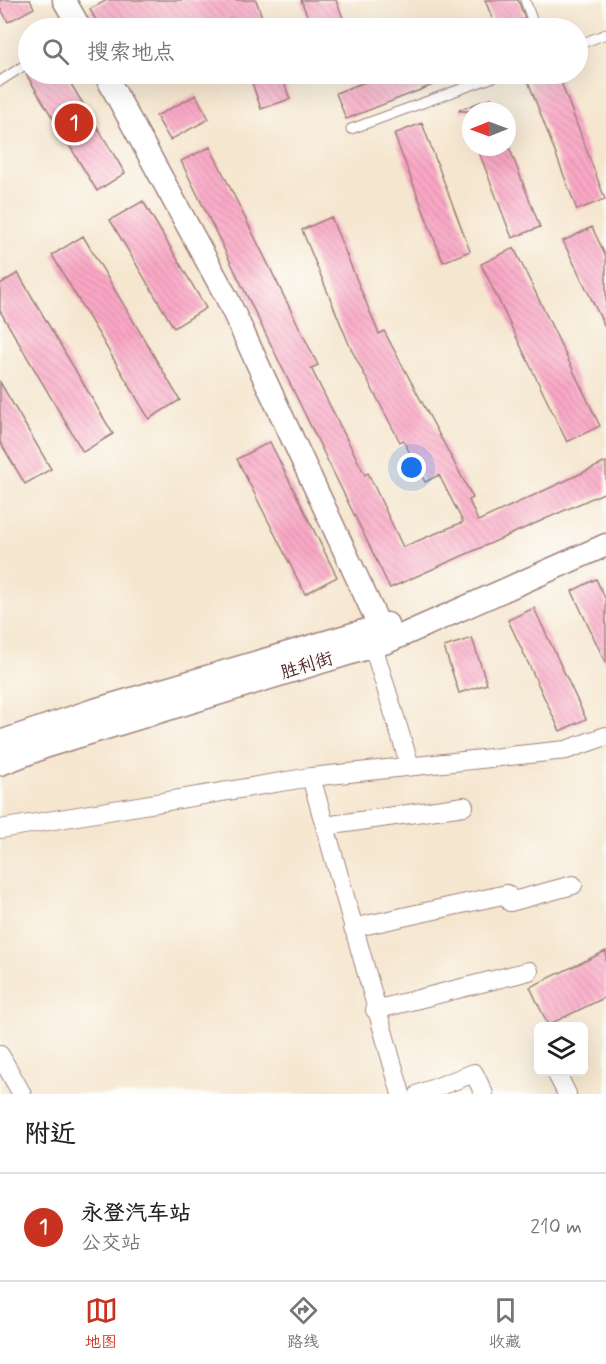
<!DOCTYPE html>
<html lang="zh">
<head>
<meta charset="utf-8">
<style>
  :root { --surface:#fff; --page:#f6f6f6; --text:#222; --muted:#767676; --line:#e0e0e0; --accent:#c8321e }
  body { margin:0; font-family:Mynerve,"LXGW WenKai TC",sans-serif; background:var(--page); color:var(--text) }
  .controls { position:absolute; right:18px; bottom:18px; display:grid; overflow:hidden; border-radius:9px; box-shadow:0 6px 24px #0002 }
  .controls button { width:54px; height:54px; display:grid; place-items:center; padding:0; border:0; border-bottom:2px solid var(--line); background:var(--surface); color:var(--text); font:30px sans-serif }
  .compass { position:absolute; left:462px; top:102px; width:54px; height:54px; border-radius:50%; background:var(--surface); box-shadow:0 6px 24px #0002; rotate:269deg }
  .you { position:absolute; left:412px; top:468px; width:21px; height:21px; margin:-15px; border:4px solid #fff; border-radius:50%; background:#1a73e8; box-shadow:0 0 0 9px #1a73e833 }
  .badge { display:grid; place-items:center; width:39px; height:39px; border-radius:50%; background:var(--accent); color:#fff; font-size:20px; font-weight:700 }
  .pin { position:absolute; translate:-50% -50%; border:3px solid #fff; box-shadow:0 2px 6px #0006 }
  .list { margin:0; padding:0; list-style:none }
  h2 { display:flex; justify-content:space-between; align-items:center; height:78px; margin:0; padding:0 24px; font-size:26px }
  h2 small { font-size:20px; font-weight:400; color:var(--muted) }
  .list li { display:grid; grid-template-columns:39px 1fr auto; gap:18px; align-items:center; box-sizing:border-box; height:108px; padding:0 24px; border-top:2px solid var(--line) }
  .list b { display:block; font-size:22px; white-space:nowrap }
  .list p { margin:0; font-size:20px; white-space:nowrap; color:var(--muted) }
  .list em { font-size:20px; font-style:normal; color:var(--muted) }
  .icon { flex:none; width:33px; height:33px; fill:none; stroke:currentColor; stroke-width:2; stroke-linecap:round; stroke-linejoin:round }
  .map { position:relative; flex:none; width:606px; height:1094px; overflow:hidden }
  .search { position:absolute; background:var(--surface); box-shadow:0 6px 24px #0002; left:18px; right:18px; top:18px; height:66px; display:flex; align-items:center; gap:15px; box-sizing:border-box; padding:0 21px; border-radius:33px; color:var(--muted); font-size:22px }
  .sheet { height:186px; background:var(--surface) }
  nav { display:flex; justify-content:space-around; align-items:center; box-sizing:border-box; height:84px; border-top:2px solid var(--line); background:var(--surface); font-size:16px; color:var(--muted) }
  nav a { display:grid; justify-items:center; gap:3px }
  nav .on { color:var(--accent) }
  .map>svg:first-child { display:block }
</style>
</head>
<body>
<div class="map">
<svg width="606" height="1094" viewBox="0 0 606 1094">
  <defs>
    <pattern id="building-back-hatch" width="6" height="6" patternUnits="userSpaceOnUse" patternTransform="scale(1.5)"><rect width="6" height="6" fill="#f9a7c5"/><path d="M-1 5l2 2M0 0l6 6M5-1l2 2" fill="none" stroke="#d78fa9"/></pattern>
  </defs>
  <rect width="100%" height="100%" fill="#fdfcf7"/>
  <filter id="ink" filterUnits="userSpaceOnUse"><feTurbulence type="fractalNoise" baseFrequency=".0167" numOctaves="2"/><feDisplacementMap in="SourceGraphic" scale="12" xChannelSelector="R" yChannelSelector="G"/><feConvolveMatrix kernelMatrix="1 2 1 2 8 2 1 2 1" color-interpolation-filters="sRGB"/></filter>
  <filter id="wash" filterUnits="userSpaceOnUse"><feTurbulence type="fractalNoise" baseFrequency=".008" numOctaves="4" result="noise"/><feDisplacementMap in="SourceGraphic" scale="24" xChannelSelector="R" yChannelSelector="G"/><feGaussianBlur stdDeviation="1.35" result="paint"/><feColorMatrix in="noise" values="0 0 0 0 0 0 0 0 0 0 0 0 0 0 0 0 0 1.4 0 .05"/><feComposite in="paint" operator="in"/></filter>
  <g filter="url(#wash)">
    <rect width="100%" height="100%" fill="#f5e6cf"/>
    <g id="blocks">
      <path fill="url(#building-back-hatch)" d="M 0,0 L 30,0 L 34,8 L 8,22 L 0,7 Z
        M 107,0 L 256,0 L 266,28 L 233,28 L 230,18 L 211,28 L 100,28 L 90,9 Z
        M 301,0 L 336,0 L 347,28 L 312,28 Z
        M 485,0 L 518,0 L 525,19 L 496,28 Z
        M 26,74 L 65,74 L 125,173 L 97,191 Z
        M 249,74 L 281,74 L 290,99 L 261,109 Z
        M 386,74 L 461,74 L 346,119 L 336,93 Z
        M 548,74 L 558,74 L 605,199 L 577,210 L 528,81 Z
        M 196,95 L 209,119 L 170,140 L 156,116 Z
        M 491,98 L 496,111 L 459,111 L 459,110 Z
        M 422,123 L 470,251 L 443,262 L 394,134 Z
        M 210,147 L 318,365 L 311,368 L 365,475 L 368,473 L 403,547 L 463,522 L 439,475 L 425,482 L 403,440 L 400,442 L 351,349 L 302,230 L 331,217 L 379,334 L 384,331 L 473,498 L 469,500 L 478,521 L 606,462 L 606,492 L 390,588 L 181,161 Z
        M 477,147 L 509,147 L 540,227 L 512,238 Z
        M 143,201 L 206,308 L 174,328 L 110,220 Z
        M 592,227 L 606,257 L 606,329 L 563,241 Z
        M 83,236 L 180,400 L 149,419 L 52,255 Z
        M 514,248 L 600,426 L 567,442 L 481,264 Z
        M 18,273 L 113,434 L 83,452 L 0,311 L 0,284 Z
        M 0,382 L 51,469 L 25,484 L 0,442 Z
        M 270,442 L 337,577 L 305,594 L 237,459 Z
        M 596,579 L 606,600 L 606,664 L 572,591 Z
        M 534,608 L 586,719 L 560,731 L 508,620 Z
        M 472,638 L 487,684 L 459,693 L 444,647 Z
        M 606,951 L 606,997 L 548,1025 L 530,987 Z"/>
    </g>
  </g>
  <g filter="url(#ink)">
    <use href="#blocks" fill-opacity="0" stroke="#a0827d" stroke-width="1.5"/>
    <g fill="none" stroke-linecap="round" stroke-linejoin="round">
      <g stroke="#a0827d" stroke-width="11">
        <path id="service" d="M 525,0 L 535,28
          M 578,45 L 606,34
          M 0,81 L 28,63
          M 351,129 L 502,74"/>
      </g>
      <g stroke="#a0827d" stroke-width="20">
        <path id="minor" d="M 373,646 L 410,766
          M 311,777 L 401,1094
          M 325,826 L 464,806
          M 0,829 L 311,777 L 566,750 L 606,736
          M 353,928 L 507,894 L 510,902 L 573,885
          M 375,1010 L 529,971
          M 0,1055 L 22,1094
          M 556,1072 L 567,1094
          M 419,1094 L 474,1073 L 484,1094"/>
      </g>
      <g stroke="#a0827d" stroke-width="25">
        <path id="tertiary" d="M 64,0 L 80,28
          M 105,74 L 227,298 L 386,640
          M 0,742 L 91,711 L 387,624
          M 0,764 L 50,745 L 387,642 L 606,545"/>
      </g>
      <use href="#service" stroke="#fff" stroke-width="9"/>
      <use href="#minor" stroke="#fff" stroke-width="18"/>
      <use href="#tertiary" stroke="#fff" stroke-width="22"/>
    </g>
  </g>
  <g text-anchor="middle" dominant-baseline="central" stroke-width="5" stroke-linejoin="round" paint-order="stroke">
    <g font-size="18" fill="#4a1f2b" stroke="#fdfcf7">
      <text transform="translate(307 666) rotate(-17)">胜利街</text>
    </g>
  </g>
</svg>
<div class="controls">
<button><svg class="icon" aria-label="layers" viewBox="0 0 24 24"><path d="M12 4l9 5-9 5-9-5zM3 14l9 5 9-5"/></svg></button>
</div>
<svg class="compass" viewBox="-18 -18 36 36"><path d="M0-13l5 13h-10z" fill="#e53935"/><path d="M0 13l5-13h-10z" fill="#767676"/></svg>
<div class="you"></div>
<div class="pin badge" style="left:74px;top:123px">1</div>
<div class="search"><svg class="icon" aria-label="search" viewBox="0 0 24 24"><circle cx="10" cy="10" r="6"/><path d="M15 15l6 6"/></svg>搜索地点</div>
</div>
<section class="sheet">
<h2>附近<small></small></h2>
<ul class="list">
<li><span class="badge">1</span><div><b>永登汽车站</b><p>公交站</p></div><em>210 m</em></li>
</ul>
</section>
<nav>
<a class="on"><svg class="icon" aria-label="map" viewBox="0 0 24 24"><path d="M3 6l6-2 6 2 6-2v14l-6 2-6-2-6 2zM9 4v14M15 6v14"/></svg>地图</a>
<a><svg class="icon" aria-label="directions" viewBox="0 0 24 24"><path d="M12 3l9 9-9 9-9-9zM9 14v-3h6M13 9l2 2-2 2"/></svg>路线</a>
<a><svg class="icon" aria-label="saved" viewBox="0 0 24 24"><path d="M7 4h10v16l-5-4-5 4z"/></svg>收藏</a>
</nav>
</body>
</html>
